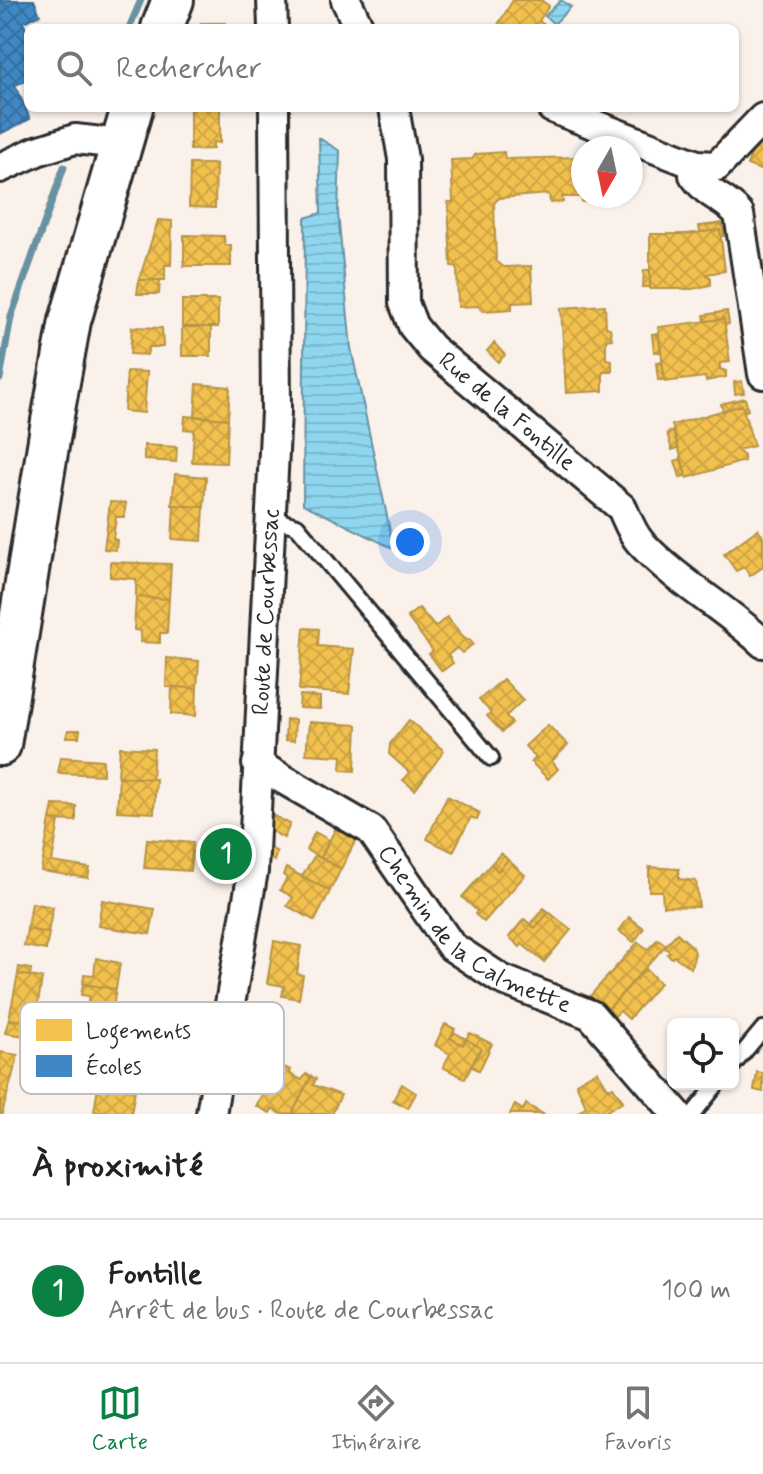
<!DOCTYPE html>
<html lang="fr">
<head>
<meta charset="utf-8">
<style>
  :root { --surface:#fff; --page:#f2f2f2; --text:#222; --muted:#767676; --line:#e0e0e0; --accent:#0b8043 }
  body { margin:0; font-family:Mynerve,sans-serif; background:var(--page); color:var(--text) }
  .controls { position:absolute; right:24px; bottom:24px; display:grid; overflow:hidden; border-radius:12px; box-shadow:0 2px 6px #0004 }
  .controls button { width:72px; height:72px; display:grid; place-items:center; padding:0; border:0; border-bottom:2px solid var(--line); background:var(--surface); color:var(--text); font:40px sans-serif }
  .compass { position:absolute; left:571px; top:136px; width:72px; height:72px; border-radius:50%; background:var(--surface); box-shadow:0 2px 6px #0004; rotate:189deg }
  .you { position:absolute; left:410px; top:542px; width:28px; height:28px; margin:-20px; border:6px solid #fff; border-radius:50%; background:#1a73e8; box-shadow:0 0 0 12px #1a73e833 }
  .badge { display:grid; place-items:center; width:52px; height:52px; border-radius:50%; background:var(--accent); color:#fff; font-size:26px; font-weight:700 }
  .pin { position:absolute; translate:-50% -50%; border:4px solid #fff; box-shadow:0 2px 8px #0006 }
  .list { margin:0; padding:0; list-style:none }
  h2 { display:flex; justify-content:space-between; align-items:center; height:104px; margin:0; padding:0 32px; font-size:34px }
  h2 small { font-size:26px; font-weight:400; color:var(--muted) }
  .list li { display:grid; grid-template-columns:52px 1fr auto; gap:24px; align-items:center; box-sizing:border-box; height:144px; padding:0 32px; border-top:2px solid var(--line) }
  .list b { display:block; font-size:30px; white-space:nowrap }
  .list p { margin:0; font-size:26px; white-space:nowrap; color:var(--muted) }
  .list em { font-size:26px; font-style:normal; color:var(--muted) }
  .icon { flex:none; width:44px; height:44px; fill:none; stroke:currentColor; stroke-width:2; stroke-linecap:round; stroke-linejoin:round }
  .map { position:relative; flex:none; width:763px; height:1114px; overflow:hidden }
  .search { position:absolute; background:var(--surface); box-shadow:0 2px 6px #0004; left:24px; right:24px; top:24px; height:88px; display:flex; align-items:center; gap:20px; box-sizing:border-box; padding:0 28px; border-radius:12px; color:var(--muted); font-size:30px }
  .sheet { height:248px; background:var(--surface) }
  nav { display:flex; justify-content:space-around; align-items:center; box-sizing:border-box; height:112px; border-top:2px solid var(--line); background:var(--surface); font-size:22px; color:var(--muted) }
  nav a { display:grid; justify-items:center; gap:4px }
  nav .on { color:var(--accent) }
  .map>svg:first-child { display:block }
</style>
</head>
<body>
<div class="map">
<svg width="763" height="1114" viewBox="0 0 763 1114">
  <defs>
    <pattern id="water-rules" width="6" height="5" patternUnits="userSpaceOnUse" patternTransform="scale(2)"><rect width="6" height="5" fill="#8ed6ef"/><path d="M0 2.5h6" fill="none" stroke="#7bb8cd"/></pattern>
    <pattern id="homes-cross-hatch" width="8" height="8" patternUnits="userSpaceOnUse" patternTransform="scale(2)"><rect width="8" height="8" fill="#f2c14e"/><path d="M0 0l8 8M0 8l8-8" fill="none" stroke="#d0a644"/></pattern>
    <pattern id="schools-cross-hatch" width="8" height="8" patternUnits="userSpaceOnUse" patternTransform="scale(2)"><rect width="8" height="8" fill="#3f88c5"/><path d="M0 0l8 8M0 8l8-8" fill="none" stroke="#356fa0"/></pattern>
  </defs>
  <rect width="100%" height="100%" fill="#fbf1eb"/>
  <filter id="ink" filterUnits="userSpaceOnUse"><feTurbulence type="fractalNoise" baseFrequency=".0125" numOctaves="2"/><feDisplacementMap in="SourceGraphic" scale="16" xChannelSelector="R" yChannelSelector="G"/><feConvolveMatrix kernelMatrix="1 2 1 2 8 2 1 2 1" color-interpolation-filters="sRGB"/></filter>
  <g filter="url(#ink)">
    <path fill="url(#water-rules)" stroke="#6692a1" stroke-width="2" d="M 561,0 L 571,7 L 554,24 L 545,16 Z
      M 319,138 L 340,151 L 338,213 L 351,348 L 394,549 L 303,504 L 305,218 L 321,213 Z"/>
    <path fill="url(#homes-cross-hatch)" stroke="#b69444" stroke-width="2" d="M 513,0 L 541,0 L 549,6 L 539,21 L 549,28 L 496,28 Z
      M 201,23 L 226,23 L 226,28 L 201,28 Z
      M 190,108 L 220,108 L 220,143 L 213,142 L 213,149 L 190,150 Z
      M 758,137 L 763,139 L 763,171 L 747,165 Z
      M 504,152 L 505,159 L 578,157 L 579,152 L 583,152 L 583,196 L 593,196 L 593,201 L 582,202 L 581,197 L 562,197 L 563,202 L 550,203 L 549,194 L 499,198 L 494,203 L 496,261 L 504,267 L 531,266 L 533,302 L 512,303 L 512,309 L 483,311 L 478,306 L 458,307 L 457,267 L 451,266 L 448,202 L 453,202 L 451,160 L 472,159 L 476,154 Z
      M 190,164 L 216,164 L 215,208 L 189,207 Z
      M 158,220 L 172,221 L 171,265 L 165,265 L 165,280 L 139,280 Z
      M 722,223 L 724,236 L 721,236 L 720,230 L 700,232 L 699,226 Z
      M 720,230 L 725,271 L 707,274 L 711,278 L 711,285 L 692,289 L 650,289 L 650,234 L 686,234 Z
      M 184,235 L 224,236 L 225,245 L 231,245 L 231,266 L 184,266 Z
      M 644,270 L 650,270 L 650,287 L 643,287 Z
      M 139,280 L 160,280 L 159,294 L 137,294 Z
      M 182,300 L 218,300 L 218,327 L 182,327 Z
      M 605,305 L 606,327 L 610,328 L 612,339 L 606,340 L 606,359 L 612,360 L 612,372 L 603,372 L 603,391 L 566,393 L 561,308 Z
      M 727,311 L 729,324 L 725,325 L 724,319 L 705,321 L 704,315 Z
      M 724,319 L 730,362 L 720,363 L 720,369 L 726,371 L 726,377 L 706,381 L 705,377 L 665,382 L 658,327 Z
      M 132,327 L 162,328 L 163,347 L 149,347 L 147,355 L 130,354 Z
      M 182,327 L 211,327 L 211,356 L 182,356 Z
      M 658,333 L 661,351 L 654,352 L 652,334 Z
      M 494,343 L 505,355 L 498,362 L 487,351 Z
      M 662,362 L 665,380 L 658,380 L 656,363 Z
      M 127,371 L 147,372 L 144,413 L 124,411 Z
      M 742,381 L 744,393 L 735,394 L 734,382 Z
      M 197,384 L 230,387 L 228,419 L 195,416 Z
      M 745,398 L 748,410 L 744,412 L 742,405 L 723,411 L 721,404 Z
      M 742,405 L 754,446 L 737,450 L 744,456 L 744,461 L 687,478 L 672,425 Z
      M 185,416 L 228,419 L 226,463 L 192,462 L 194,430 L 184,429 Z
      M 673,431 L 678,448 L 672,450 L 667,433 Z
      M 144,445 L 177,447 L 176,462 L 144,460 Z
      M 681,459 L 686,476 L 680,477 L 675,461 Z
      M 175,474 L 206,477 L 204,507 L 172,505 Z
      M 110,502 L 126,503 L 124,517 L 116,517 L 113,539 L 117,540 L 116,550 L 104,549 Z
      M 174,505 L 204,507 L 202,541 L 172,539 Z
      M 758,529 L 763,536 L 763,567 L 750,576 L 744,567 L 736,571 L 724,554 Z
      M 110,562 L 171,564 L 169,599 L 136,597 L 136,579 L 110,577 Z
      M 136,597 L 169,599 L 167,633 L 160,633 L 160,643 L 140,642 L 141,631 L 134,630 Z
      M 419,608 L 435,627 L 447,617 L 466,640 L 469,639 L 473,644 L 462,653 L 457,648 L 448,655 L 453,663 L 442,671 L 429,654 L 433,651 L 407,617 Z
      M 304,628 L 319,629 L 318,646 L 354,649 L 349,694 L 299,690 Z
      M 167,658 L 199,661 L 197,688 L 166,687 Z
      M 503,679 L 523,700 L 506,716 L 512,723 L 502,732 L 487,716 L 491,712 L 479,700 Z
      M 172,687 L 197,688 L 196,716 L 171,714 Z
      M 300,695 L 320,697 L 320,709 L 299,708 Z
      M 286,719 L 295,720 L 294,741 L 285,740 Z
      M 409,720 L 444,751 L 415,790 L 403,780 L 409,772 L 389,754 L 390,744 Z
      M 309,722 L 357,725 L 355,771 L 341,770 L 342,756 L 306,754 Z
      M 548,725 L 568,745 L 552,761 L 558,769 L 548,779 L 531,762 L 536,758 L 525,746 Z
      M 68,730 L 80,730 L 79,737 L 66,737 Z
      M 120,747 L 154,749 L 152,779 L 118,776 Z
      M 61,757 L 103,760 L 103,775 L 58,773 Z
      M 119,777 L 156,779 L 154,813 L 117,811 Z
      M 447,796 L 480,813 L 477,820 L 471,817 L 453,852 L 427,839 Z
      M 53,805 L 76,806 L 76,821 L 50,820 Z
      M 272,815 L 290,824 L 284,838 L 269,830 Z
      M 50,820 L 59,821 L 52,862 L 90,868 L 88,878 L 41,871 Z
      M 338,823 L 358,836 L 341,869 L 321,858 Z
      M 315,832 L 329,840 L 321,858 L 306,850 Z
      M 147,839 L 193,843 L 190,871 L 144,868 Z
      M 266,845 L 277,852 L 274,861 L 264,855 Z
      M 501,853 L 508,860 L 498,871 L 491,864 Z
      M 315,855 L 341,869 L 330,891 L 302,876 Z
      M 508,860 L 525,875 L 484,922 L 475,914 L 477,911 L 462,897 L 491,864 L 498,871 Z
      M 649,867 L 679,869 L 679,879 L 696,881 L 699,907 L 663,906 L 662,891 L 649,891 Z
      M 286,868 L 330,891 L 315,921 L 287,906 L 293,897 L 280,890 L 287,878 L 283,875 Z
      M 102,900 L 155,909 L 150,934 L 98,926 Z
      M 32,903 L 53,907 L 48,933 L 27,929 Z
      M 544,908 L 549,912 L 535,928 L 530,924 Z
      M 549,912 L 571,930 L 544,962 L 522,944 L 520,947 L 509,937 L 524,919 L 535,928 Z
      M 629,917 L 644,928 L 634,942 L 619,931 Z
      M 27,929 L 49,933 L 46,950 L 24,946 Z
      M 677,933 L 693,947 L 695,953 L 691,968 L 674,956 L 672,958 L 667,954 L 670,952 L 664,947 Z
      M 658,939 L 666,945 L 606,1012 L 590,996 L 638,942 L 648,949 Z
      M 274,941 L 301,946 L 297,974 L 303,975 L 299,999 L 282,996 L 284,986 L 267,983 Z
      M 96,958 L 120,963 L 116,989 L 83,984 L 84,974 L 94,975 Z
      M 19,967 L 31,969 L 30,976 L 18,974 Z
      M 645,968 L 660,983 L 629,1019 L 620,1011 L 613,1018 L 606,1012 Z
      M 18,974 L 42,978 L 37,1010 L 32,1010 L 30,1022 L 9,1019 Z
      M 83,984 L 116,989 L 111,1018 L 86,1013 L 89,996 L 81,995 Z
      M 9,1019 L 28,1022 L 26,1036 L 5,1033 Z
      M 445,1024 L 455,1029 L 450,1038 L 463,1045 L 466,1039 L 481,1048 L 465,1079 L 443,1067 L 450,1054 L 435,1045 Z
      M 454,1032 L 466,1039 L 463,1045 L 450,1038 Z
      M 470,1033 L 492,1044 L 479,1071 L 471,1066 L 481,1048 L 466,1039 Z
      M 0,1052 L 18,1055 L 2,1114 L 0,1114 Z
      M 277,1064 L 291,1070 L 290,1074 L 302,1080 L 306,1074 L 311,1076 L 292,1114 L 281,1114 L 272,1109 L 270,1113 L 256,1106 Z
      M 597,1071 L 609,1089 L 613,1087 L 623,1101 L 607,1111 L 609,1114 L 576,1114 L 586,1106 L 576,1083 Z
      M 757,1072 L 763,1073 L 763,1092 L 754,1090 Z
      M 311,1076 L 316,1079 L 313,1085 L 341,1095 L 332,1114 L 292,1114 Z
      M 108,1079 L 136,1084 L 131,1114 L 94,1111 L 99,1080 L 108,1082 Z
      M 402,1084 L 416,1093 L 408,1108 L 393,1100 Z
      M 526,1104 L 543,1114 L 510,1114 L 515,1105 L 523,1110 Z"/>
    <path fill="url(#schools-cross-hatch)" stroke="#396c97" stroke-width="2" d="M 0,0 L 34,0 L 40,15 L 23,22 L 28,34 L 28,80 L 15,85 L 30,119 L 0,134 Z"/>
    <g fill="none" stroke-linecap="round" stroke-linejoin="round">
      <path stroke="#6692a1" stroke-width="7" d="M 129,28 L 141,0
        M 0,379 L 11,317 L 64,167"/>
      <g stroke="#2b2b2b" stroke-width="20">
        <path id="lane" d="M 270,518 L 297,526 L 491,758
          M 733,1065 L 763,1029
          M 693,1114 L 717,1084"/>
      </g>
      <g stroke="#2b2b2b" stroke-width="34">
        <g id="street">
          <path d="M 272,0 L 273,28"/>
          <path d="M 346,0 L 359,28"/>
          <path id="s1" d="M 394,108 L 403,159 L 404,303 L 413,326 L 431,348 L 622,508 C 627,519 632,533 640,542 C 676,581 724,607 763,643"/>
          <path d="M 552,108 L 697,165 L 717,166 L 763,118"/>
          <path d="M 697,165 L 694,175 C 709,197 723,196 739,214 L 763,374"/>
          <path d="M 0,168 L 37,151 L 75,139 L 120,144"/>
          <path id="s2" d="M 257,764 L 371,830 L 451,946 L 501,979 L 591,1015 L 677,1114"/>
          <path id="s3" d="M 211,1114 L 253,871 L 276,411 L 274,108"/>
        </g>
      </g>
      <g stroke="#2b2b2b" stroke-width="46">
        <path id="secondary" d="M 162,28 L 173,0
          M 0,745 L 52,421 L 70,321 L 132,108"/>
      </g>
      <use href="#lane" stroke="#fff" stroke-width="14"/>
      <use href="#street" stroke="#fff" stroke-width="28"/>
      <use href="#secondary" stroke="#fff" stroke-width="40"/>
    </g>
  </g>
  <g text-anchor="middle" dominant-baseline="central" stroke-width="8" stroke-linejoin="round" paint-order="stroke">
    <g font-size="24" fill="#2b2b2b" stroke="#fff">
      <text stroke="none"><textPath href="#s1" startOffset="348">Rue de la Fontille</textPath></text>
      <text stroke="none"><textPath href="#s3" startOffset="506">Route de Courbessac</textPath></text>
      <text stroke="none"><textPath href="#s2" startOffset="280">Chemin de la Calmette</textPath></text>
    </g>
  </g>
  <rect x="20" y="1002" width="264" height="92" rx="12" fill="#fff" stroke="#bfbfbf" stroke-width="2"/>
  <rect x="36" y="1019" width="36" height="22" fill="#f2c14e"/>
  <rect x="36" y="1055" width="36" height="22" fill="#3f88c5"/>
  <g font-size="22" fill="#2b2b2b">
    <text x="86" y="1038">Logements</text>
    <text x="86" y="1074">Écoles</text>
  </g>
</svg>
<div class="controls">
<button><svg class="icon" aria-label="locate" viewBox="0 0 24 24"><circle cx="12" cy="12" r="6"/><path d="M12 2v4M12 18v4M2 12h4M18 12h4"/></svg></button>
</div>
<svg class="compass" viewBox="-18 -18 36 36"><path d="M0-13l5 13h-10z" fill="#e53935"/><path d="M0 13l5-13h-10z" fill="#767676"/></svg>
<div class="you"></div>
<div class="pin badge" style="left:226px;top:854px">1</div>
<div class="search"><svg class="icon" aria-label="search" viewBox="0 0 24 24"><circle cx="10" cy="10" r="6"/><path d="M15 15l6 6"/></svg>Rechercher</div>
</div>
<section class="sheet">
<h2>À proximité<small></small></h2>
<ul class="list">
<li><span class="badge">1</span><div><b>Fontille</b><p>Arrêt de bus · Route de Courbessac</p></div><em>100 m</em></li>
</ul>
</section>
<nav>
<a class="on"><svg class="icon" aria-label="map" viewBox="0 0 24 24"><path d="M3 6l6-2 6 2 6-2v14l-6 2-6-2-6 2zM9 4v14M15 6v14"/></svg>Carte</a>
<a><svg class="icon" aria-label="directions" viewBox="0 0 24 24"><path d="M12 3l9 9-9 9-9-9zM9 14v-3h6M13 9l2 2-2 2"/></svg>Itinéraire</a>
<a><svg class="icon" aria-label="saved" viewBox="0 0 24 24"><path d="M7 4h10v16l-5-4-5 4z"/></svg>Favoris</a>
</nav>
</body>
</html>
